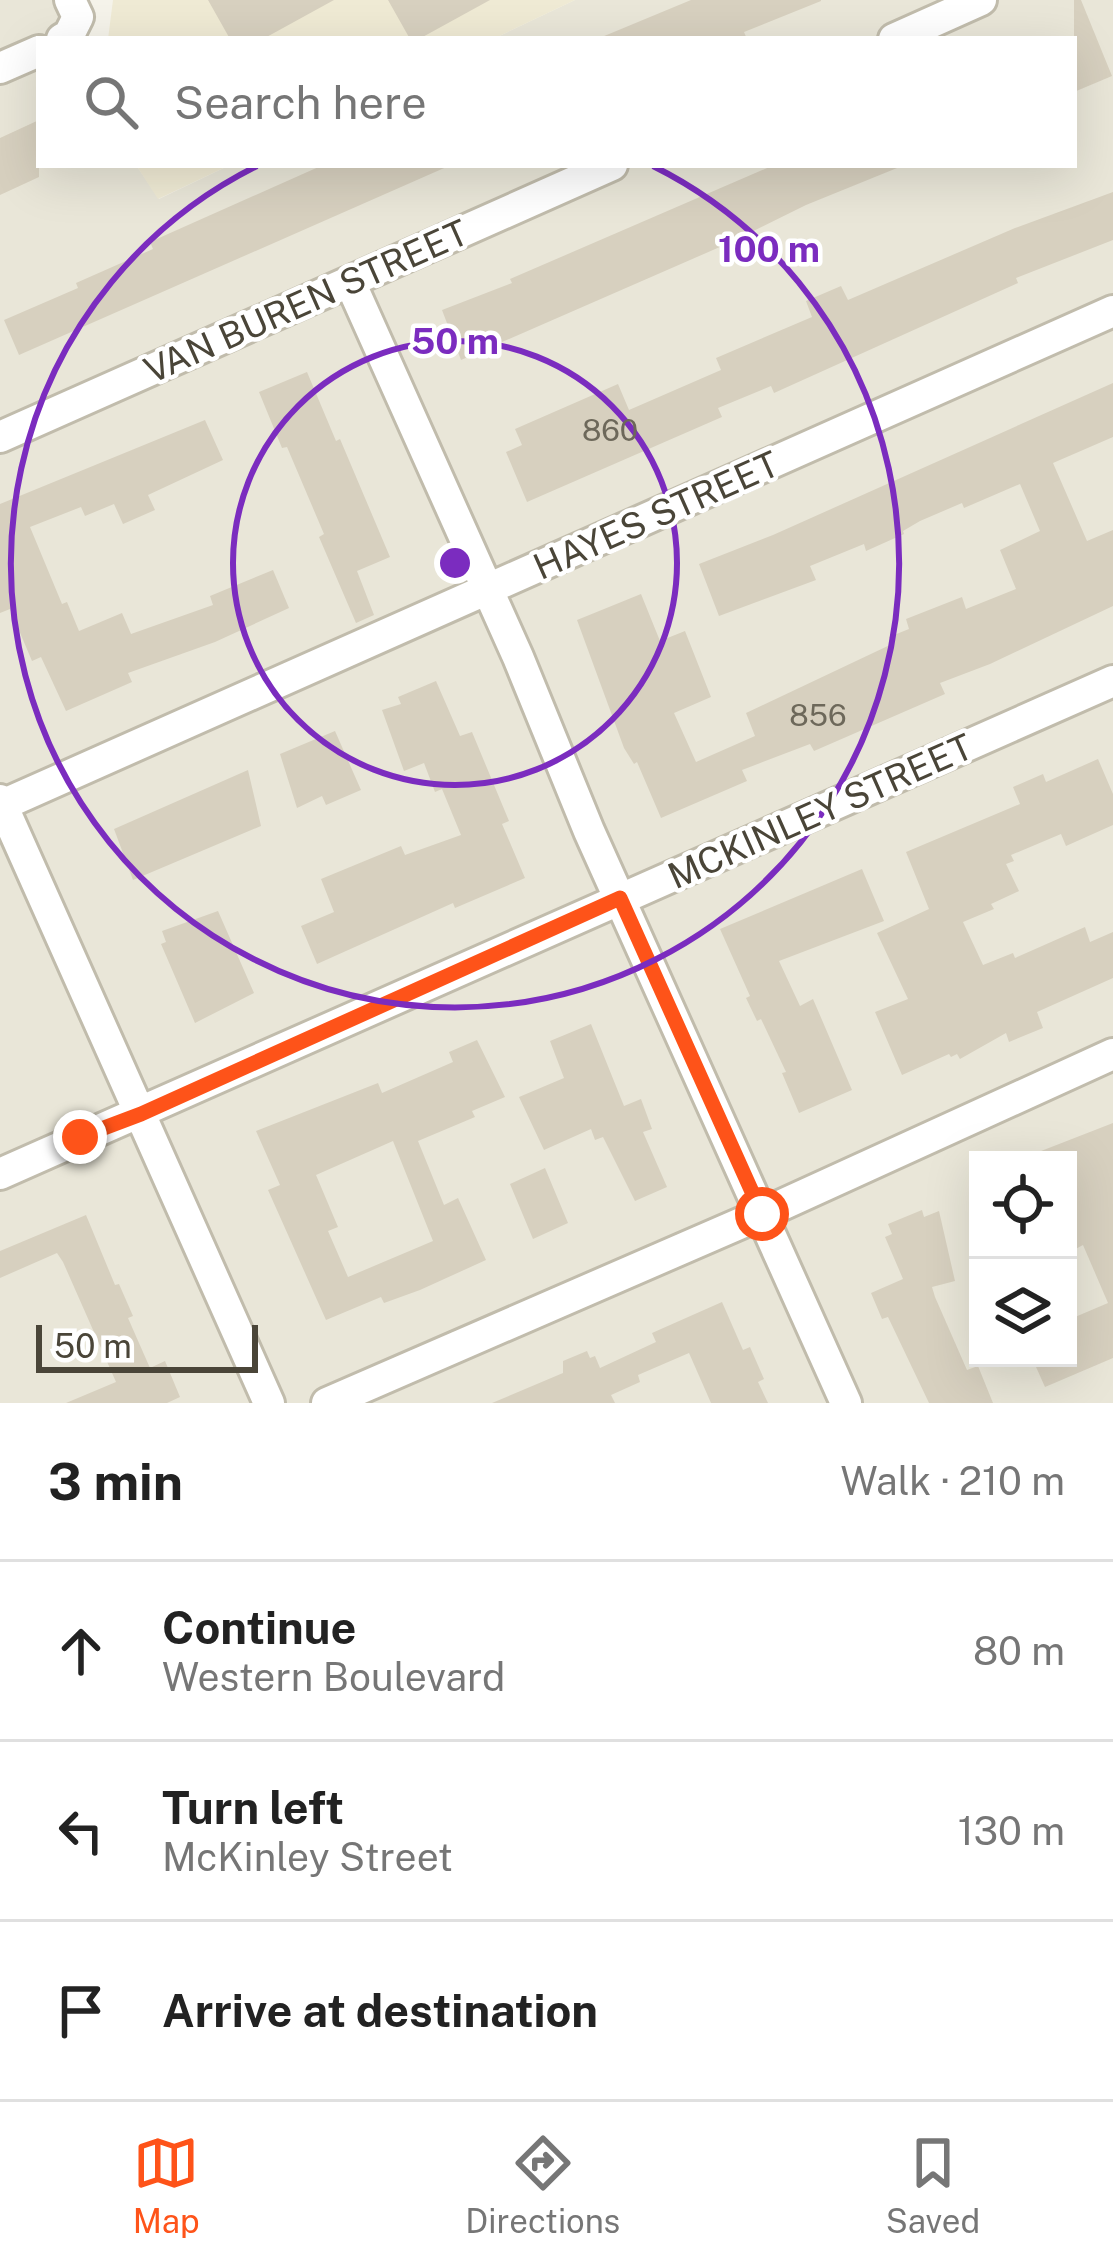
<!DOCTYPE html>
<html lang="en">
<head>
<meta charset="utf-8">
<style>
  :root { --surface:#fff; --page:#f2f2f2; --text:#222; --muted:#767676; --line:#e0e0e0; --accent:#fe5319 }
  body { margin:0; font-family:"Public Sans",sans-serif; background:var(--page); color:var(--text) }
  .controls { position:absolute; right:36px; bottom:36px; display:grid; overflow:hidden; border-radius:0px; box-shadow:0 12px 48px #0002 }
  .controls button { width:108px; height:108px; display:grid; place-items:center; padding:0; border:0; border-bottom:3px solid var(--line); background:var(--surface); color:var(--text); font:60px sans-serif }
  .scale { position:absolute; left:36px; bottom:30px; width:222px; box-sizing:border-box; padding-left:12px; border:6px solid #4a4538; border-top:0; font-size:33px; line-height:42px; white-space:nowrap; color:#4a4538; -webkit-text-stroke:9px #fff; paint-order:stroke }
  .stop { position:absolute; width:36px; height:36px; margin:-27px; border:9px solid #fe5319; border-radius:50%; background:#fff }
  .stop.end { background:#fe5319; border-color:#fff; box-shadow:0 3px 12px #0008 }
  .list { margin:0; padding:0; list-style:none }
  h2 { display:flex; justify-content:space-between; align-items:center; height:156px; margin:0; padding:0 48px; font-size:51px }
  h2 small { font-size:39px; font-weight:400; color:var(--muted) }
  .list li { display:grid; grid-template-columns:78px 1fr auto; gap:36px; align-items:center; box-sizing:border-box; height:180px; padding:0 48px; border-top:3px solid var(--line) }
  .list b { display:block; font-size:45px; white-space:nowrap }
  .list p { margin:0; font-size:39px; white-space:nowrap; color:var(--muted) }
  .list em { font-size:39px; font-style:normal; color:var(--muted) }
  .icon { flex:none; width:66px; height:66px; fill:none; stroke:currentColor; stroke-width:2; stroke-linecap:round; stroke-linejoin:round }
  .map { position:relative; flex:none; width:1113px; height:1403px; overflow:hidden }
  .search { position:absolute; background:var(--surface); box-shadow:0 12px 48px #0002; left:36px; right:36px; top:36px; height:132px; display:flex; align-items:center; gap:30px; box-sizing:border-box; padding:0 42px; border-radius:0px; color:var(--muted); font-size:45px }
  .sheet { height:696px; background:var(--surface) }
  nav { display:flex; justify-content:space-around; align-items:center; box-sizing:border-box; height:168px; border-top:3px solid var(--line); background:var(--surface); font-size:33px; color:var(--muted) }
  nav a { display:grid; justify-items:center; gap:6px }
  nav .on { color:var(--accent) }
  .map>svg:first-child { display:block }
</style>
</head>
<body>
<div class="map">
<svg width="1113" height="1403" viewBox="0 0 1113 1403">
  <rect width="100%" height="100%" fill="#f5f3ea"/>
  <path fill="#e9e6d8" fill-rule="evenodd" d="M 0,0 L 69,0 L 76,39 L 39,39 L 39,165 L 136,165 L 159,199 L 230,165 L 1074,165 L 1074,39 L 493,39 L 575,0 L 1113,0 L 1113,1403 L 0,1403 ZM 978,1160 L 1068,1160 L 1068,1358 L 978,1358 Z"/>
  <path fill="#efead4" d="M 113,0 L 575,0 L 493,39 L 108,39 Z
    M 136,165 L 230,165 L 158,199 Z"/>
  <path fill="#d7d0bf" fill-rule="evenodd" d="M 208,0 L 334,0 L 263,39 L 230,39 Z
    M 388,0 L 490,0 L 419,39 L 410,39 Z
    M 691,0 L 821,0 L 821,1 L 744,32 L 747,39 L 597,39 Z
    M 1074,0 L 1081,0 L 1112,76 L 1074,92 Z
    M 39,120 L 39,177 L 0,195 L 0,138 Z
    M 323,165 L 451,165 L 19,355 L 4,320 L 78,288 L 76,283 L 153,249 L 150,242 Z
    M 774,165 L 902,166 L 806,205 L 729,243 L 461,360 L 442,310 L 512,283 L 510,279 Z
    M 1113,192 L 1113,240 L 1016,278 L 1018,283 L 774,393 L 771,386 L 718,408 L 722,417 L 527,502 L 506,452 L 522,445 L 515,429 L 618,384 L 629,410 L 721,370 L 716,358 L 812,317 L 806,301 L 841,286 L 848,300 L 1015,228 Z
    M 307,372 L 336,441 L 340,439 L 390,557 L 357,571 L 374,615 L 356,623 L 319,537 L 324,534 L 287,447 L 282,448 L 259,392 Z
    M 1113,383 L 1113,437 L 1053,463 L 1087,541 L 1113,530 L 1113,606 L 990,664 L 940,683 L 945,694 L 814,751 L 810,744 L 742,770 L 747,781 L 661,818 L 637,762 L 634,764 L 624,748 L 577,620 L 641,594 L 660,641 L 685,631 L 711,697 L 674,713 L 696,762 L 755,736 L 746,713 L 892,644 L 889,637 L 909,629 L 906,619 L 962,597 L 966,609 L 1016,589 L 1000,550 L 1040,531 L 1020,484 L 964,508 L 962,503 L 920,521 L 903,531 L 904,534 L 866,551 L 864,544 L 810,566 L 816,580 L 719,616 L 699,564 L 773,535 Z
    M 205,420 L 223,460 L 148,495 L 155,510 L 123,524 L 114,504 L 85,516 L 81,507 L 30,527 L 62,604 L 67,602 L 79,631 L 122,613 L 131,634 L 213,605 L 210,596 L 273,570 L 289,608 L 215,642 L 128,673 L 132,682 L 66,711 L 41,657 L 32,661 L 10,609 L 0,613 L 0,504 Z
    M 436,681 L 460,736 L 472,732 L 509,821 L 502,824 L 525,878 L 455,908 L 453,903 L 317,964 L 301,926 L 334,912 L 321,879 L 401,846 L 405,855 L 461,835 L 442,789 L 435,792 L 424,763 L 404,771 L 382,710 L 401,704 L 398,697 Z
    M 335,731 L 361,790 L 326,805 L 322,796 L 297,808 L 280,754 Z
    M 1098,759 L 1113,794 L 1113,825 L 1066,846 L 1061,834 L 1011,855 L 1014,861 L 1006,864 L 1019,891 L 991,904 L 994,909 L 963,922 L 983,965 L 1013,953 L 1015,958 L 1085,927 L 1090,942 L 1113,932 L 1113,978 L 1037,1012 L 1043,1028 L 1009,1042 L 1006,1033 L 960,1059 L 957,1054 L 951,1057 L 949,1054 L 902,1075 L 875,1012 L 908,999 L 877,933 L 929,909 L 906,852 L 1020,804 L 1013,787 L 1043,774 L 1046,782 Z
    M 248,770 L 261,826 L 133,880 L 114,829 Z
    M 862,869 L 884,921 L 779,961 L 800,1006 L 813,999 L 852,1090 L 799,1113 L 782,1073 L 786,1072 L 761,1019 L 757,1021 L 746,998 L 750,996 L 720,929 Z
    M 218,911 L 254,993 L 195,1023 L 161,944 L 166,942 L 162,931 Z
    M 591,1024 L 624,1106 L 641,1099 L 652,1129 L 643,1132 L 667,1187 L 635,1201 L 603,1137 L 595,1140 L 591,1129 L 544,1150 L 519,1097 L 564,1078 L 550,1041 Z
    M 477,1040 L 505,1097 L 472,1111 L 475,1117 L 418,1141 L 444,1205 L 458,1198 L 486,1260 L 420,1290 L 384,1303 L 381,1297 L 326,1320 L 268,1190 L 280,1185 L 256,1131 L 378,1083 L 382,1093 L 453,1062 L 449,1052 ZM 393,1141 L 433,1241 L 348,1277 L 328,1231 L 338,1227 L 316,1175 Z
    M 1113,1123 L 1113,1358 L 1045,1387 L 1032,1358 L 1068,1358 L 1068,1320 L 1108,1303 L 1083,1245 L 1068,1253 L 1068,1160 L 1018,1160 Z
    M 545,1168 L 568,1223 L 533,1239 L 510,1184 Z
    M 922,1210 L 924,1217 L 939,1211 L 955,1281 L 932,1287 L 935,1297 L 967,1370 L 978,1366 L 993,1403 L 929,1403 L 888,1317 L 882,1319 L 871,1293 L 903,1279 L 885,1237 L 892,1234 L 888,1224 Z
    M 86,1215 L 115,1285 L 119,1284 L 133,1316 L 128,1318 L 150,1368 L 165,1361 L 180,1397 L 167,1403 L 66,1403 L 116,1382 L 63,1262 L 57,1253 L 0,1278 L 0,1251 Z
    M 722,1302 L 743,1350 L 750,1347 L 764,1379 L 758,1382 L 768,1403 L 711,1403 L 689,1353 L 638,1375 L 640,1382 L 611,1395 L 615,1403 L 492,1403 L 563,1373 L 563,1361 L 587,1351 L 590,1358 L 595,1356 L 600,1368 L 656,1342 L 652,1333 Z"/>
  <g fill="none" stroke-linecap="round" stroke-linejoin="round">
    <g stroke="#c1bcac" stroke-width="36">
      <path id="street" d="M 62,39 L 69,35 L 78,17 L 70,0
        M 894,39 L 981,0
        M 0,68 L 39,51
        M 350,282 L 518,657 L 589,831 L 846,1403
        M 0,437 L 612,165
        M 0,800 L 269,1403
        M 0,806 L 1113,311
        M 0,1174 L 1113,681
        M 327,1403 L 762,1214 L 1113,1054"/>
    </g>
    <use href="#street" stroke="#fff" stroke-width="30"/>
  </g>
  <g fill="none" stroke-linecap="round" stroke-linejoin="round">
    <path stroke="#fe5319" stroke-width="15" d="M 80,1137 L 141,1114 L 620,898 L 762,1214"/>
  </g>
  <g fill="none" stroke="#7b2cbf" stroke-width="6">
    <circle cx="455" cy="563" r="222"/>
    <path d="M653 166A444 444 0 1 1 257 166"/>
  </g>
  <g text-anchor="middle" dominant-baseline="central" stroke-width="9" stroke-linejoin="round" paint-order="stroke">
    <g font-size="30" fill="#6d685a">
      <text x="610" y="430">860</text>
      <text x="818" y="715">856</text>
    </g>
    <g font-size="36" fill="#4a4538" stroke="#fff">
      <text transform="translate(306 301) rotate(-24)">VAN BUREN STREET</text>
      <text transform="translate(656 515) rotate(-24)">HAYES STREET</text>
      <text transform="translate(820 811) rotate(-24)">MCKINLEY STREET</text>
    </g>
  </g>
  <circle cx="455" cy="563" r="18" fill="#7b2cbf" stroke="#fff" stroke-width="6"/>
  <g font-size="36" text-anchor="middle" font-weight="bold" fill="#7b2cbf" stroke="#fff" stroke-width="9" stroke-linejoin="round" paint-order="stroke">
    <text x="769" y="262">100 m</text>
    <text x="455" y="354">50 m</text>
  </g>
</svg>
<div class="controls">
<button><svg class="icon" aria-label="locate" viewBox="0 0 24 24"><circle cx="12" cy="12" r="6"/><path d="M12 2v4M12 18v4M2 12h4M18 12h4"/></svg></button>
<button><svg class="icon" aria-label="layers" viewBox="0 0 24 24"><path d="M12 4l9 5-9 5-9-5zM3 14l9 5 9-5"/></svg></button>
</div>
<div class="scale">50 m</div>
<div class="stop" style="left:762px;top:1214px"></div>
<div class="stop end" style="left:80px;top:1137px"></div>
<div class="search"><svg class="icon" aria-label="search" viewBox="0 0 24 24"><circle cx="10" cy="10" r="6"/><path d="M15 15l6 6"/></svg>Search here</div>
</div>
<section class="sheet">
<h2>3 min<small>Walk · 210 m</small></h2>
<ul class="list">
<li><svg class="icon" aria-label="ahead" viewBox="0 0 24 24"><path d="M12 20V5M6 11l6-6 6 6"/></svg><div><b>Continue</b><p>Western Boulevard</p></div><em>80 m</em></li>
<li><svg class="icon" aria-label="left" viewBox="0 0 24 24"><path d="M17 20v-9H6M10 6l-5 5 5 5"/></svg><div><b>Turn left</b><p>McKinley Street</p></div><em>130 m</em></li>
<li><svg class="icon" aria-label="arrive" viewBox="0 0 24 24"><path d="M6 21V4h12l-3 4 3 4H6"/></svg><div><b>Arrive at destination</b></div></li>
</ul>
</section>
<nav>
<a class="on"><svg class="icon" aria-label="map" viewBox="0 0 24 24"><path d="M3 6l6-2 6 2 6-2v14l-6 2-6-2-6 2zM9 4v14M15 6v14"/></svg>Map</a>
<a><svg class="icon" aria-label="directions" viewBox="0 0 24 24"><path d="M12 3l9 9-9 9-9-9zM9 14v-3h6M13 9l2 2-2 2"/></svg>Directions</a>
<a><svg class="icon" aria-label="saved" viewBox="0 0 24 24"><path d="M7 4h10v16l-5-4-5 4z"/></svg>Saved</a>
</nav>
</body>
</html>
